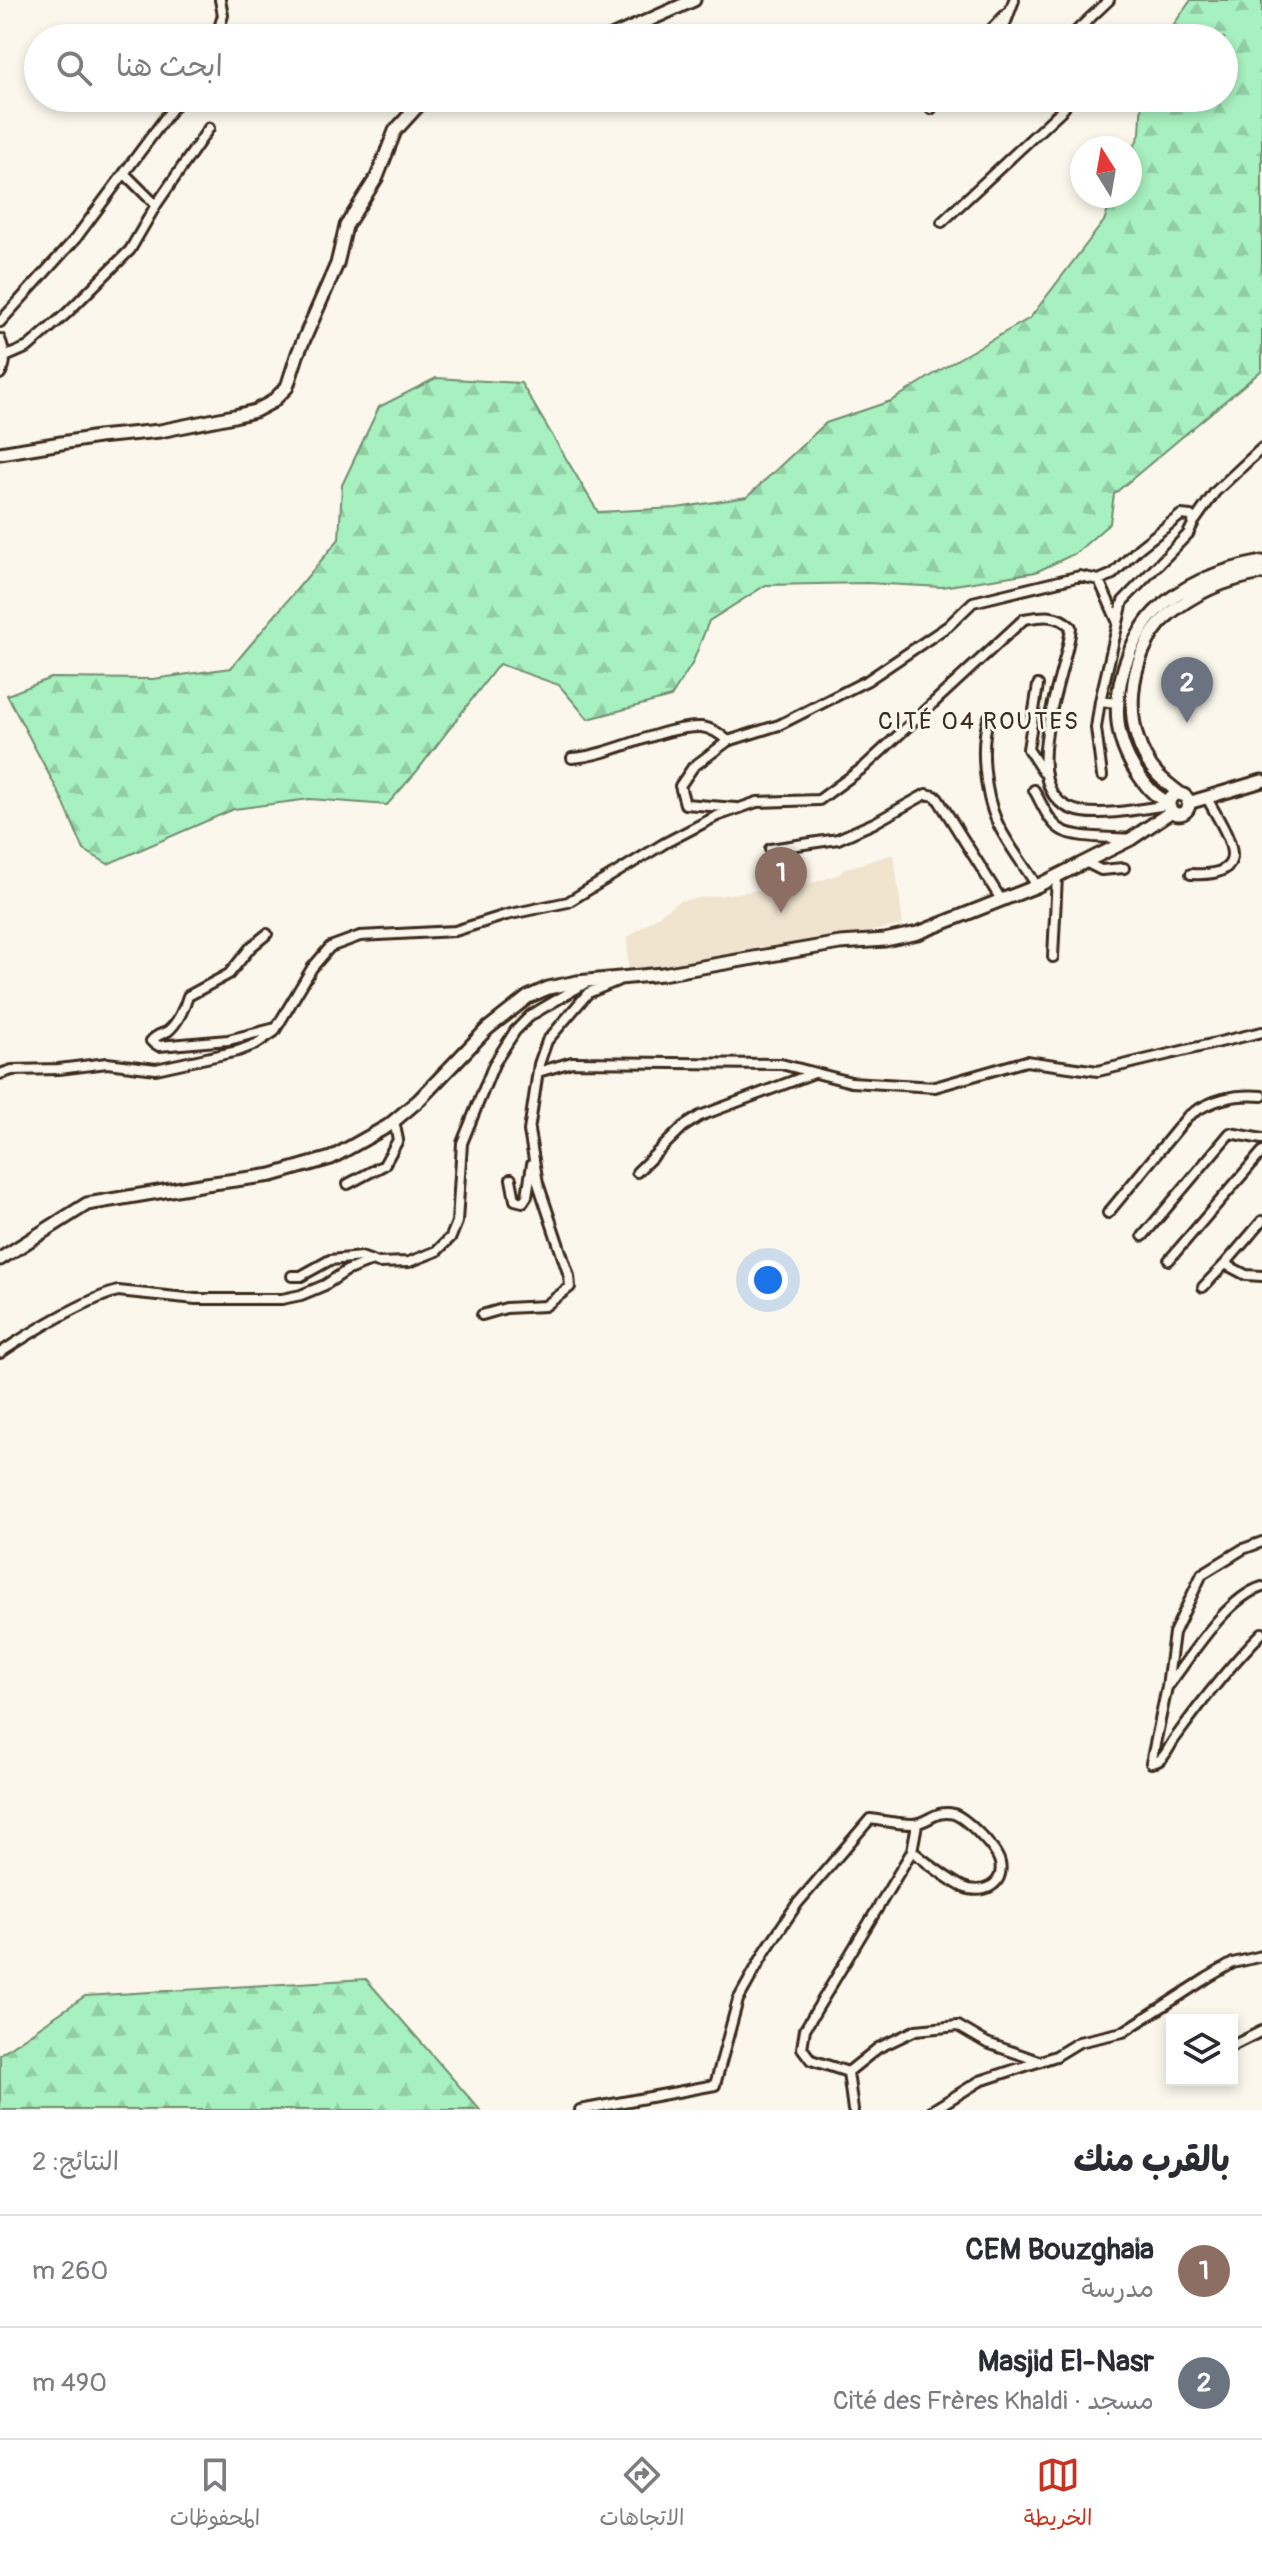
<!DOCTYPE html>
<html lang="ar">
<head>
<meta charset="utf-8">
<style>
  :root { --surface:#fff; --page:#f7f7f7; --text:#2b2b33; --muted:#7c7c81; --line:#e1e1e2; --accent:#c8321e }
  body { margin:0; font-family:Pangolin,"Playpen Sans Arabic",sans-serif; background:var(--page); color:var(--text); direction:rtl }
  .controls { position:absolute; right:24px; bottom:24px; display:grid; overflow:hidden; border-radius:0px; box-shadow:0 4px 12px #0003 }
  .controls button { width:72px; height:72px; display:grid; place-items:center; padding:0; border:0; border-bottom:2px solid var(--line); background:var(--surface); color:var(--text); font:40px sans-serif }
  .compass { position:absolute; left:1070px; top:136px; width:72px; height:72px; border-radius:50%; background:var(--surface); box-shadow:0 4px 12px #0003; rotate:349deg }
  .you { position:absolute; left:768px; top:1280px; width:28px; height:28px; margin:-20px; border:6px solid #fff; border-radius:50%; background:#1a73e8; box-shadow:0 0 0 12px #1a73e833 }
  .badge { display:grid; place-items:center; width:52px; height:52px; border-radius:50%; background:var(--accent); color:#fff; font-size:26px; font-weight:700 }
  .pin { position:absolute; translate:-50% -66px; filter:drop-shadow(0 2px 4px #0008) }
  .pin::after { content:''; position:absolute; top:42px; width:28px; height:24px; background:inherit; clip-path:polygon(0 0,100% 0,50% 100%) }
  .list { margin:0; padding:0; list-style:none }
  h2 { display:flex; justify-content:space-between; align-items:center; height:104px; margin:0; padding:0 32px; font-size:34px }
  h2 small { font-size:26px; font-weight:400; color:var(--muted) }
  .list li { display:grid; grid-template-columns:52px 1fr auto; gap:24px; align-items:center; box-sizing:border-box; height:112px; padding:0 32px; border-top:2px solid var(--line) }
  .list b { display:block; font-size:30px; white-space:nowrap }
  .list p { margin:0; font-size:26px; white-space:nowrap; color:var(--muted) }
  .list em { font-size:26px; font-style:normal; color:var(--muted) }
  .icon { flex:none; width:44px; height:44px; fill:none; stroke:currentColor; stroke-width:2; stroke-linecap:round; stroke-linejoin:round }
  .map { position:relative; flex:none; width:1262px; height:2110px; overflow:hidden; direction:ltr }
  .search { position:absolute; background:var(--surface); box-shadow:0 4px 12px #0003; left:24px; right:24px; top:24px; height:88px; display:flex; align-items:center; gap:20px; box-sizing:border-box; padding:0 28px; border-radius:44px; color:var(--muted); font-size:30px }
  .sheet { height:328px; background:var(--surface) }
  nav { display:flex; justify-content:space-around; align-items:center; box-sizing:border-box; height:112px; border-top:2px solid var(--line); background:var(--surface); font-size:22px; color:var(--muted) }
  nav a { display:grid; justify-items:center; gap:4px }
  nav .on { color:var(--accent) }
  .map>svg:first-child { display:block }
</style>
</head>
<body>
<div class="map">
<svg width="1262" height="2110" viewBox="0 0 1262 2110">
  <defs>
    <pattern id="forest-firs" width="22" height="20" patternUnits="userSpaceOnUse" patternTransform="scale(2)"><rect width="22" height="20" fill="#a7f0bf"/><path d="M5 1l3.5 6h-7zM16 11l3.5 6h-7z" fill="#91cea4"/></pattern>
  </defs>
  <rect width="100%" height="100%" fill="#fbf7ec"/>
  <filter id="ink" filterUnits="userSpaceOnUse"><feTurbulence type="fractalNoise" baseFrequency=".0125" numOctaves="2"/><feDisplacementMap in="SourceGraphic" scale="16" xChannelSelector="R" yChannelSelector="G"/><feConvolveMatrix kernelMatrix="1 2 1 2 8 2 1 2 1" color-interpolation-filters="sRGB"/></filter>
  <g filter="url(#ink)">
    <path fill="#f0e4cf" d="M 894,854 L 903,925 L 760,952 L 628,969 L 627,938 L 679,901 L 816,882 L 840,874 L 844,869 Z"/>
    <path fill="url(#forest-firs)" stroke="#718d6e" stroke-width="2" d="M 1191,0 L 1262,0 L 1262,370 L 1114,494 L 1110,523 L 1076,553 L 1036,572 L 942,587 L 867,583 L 766,585 L 709,621 L 692,664 L 671,697 L 588,719 L 559,685 L 499,664 L 417,771 L 387,805 L 310,799 L 234,809 L 108,864 L 84,850 L 62,799 L 7,695 L 51,678 L 153,679 L 231,668 L 339,539 L 342,485 L 379,407 L 436,378 L 521,383 L 598,512 L 677,508 L 747,497 L 826,423 L 891,401 L 958,359 L 1030,318 L 1104,221 L 1113,196 L 1130,196 L 1130,155 L 1140,134 L 1142,98 L 1224,98 L 1224,38 L 1164,38 Z
      M 366,1979 L 480,2110 L 0,2110 L 0,2054 L 85,1996 Z"/>
    <g fill="none" stroke-linecap="round" stroke-linejoin="round">
      <g stroke="#3b2a1e" stroke-width="14">
        <path id="street" d="M 216,38 L 223,15 L 220,0
          M 983,38 L 1007,13
          M 1000,38 L 1014,0
          M 1069,38 L 1109,0
          M 931,109 L 939,98
          M 124,173 L 156,205
          M 942,222 L 1064,108 L 1069,98
          M 0,322 L 76,238 L 180,98
          M 0,339 C 5,352 8,363 0,374
          M 5,357 L 28,347 L 67,313 L 130,250 L 156,205 L 209,128
          M 1194,522 L 1215,492 L 1262,448
          M 1099,580 L 1118,623
          M 1038,685 L 1028,749 L 1043,772
          M 1100,701 L 1096,728 L 1102,776
          M 989,717 C 979,745 985,795 997,822 C 1007,844 1024,865 1037,886
          M 572,758 C 614,755 662,726 701,727 C 712,728 720,734 728,741
          M 1034,790 C 1041,802 1048,821 1060,829 C 1074,839 1113,837 1131,839
          M 736,808 L 685,804 L 680,786 L 693,767 L 728,741 L 779,725 L 868,680 L 948,626 L 973,602 L 1080,576 L 1099,580 L 1113,574 L 1139,548 L 1181,515 L 1191,516 L 1194,522 L 1188,534 L 1123,601 L 1100,701 L 1116,703
          M 770,849 L 838,839 L 874,823 L 926,794 L 935,796 L 938,799 L 1002,901
          M 1085,862 L 1101,870 L 1124,868
          M 1191,874 C 1260,878 1225,832 1207,798
          M 267,934 L 251,947 L 229,974 L 188,996 C 185,1007 177,1024 168,1031 C 161,1035 157,1034 151,1041 L 159,1046 L 228,1040 L 276,1028
          M 1053,957 L 1057,876
          M 538,1072 L 572,1062 L 781,1064 L 851,1082 L 935,1087 L 1026,1061 L 1098,1071 L 1262,1032
          M 0,1074 L 12,1070 L 59,1069 L 107,1063 L 156,1069 L 238,1051 L 256,1044 L 274,1032 L 312,968 L 330,947 L 360,936 L 455,931 L 506,915 L 568,902 L 665,843 L 717,816 L 757,802 L 819,800 L 864,767 L 1024,619 C 1042,616 1057,613 1071,627 C 1068,672 1006,800 1083,812 C 1108,816 1144,808 1169,805
          M 637,1172 L 683,1127 L 700,1116 L 814,1073
          M 511,1179 L 515,1200 L 523,1202 L 527,1196 L 532,1164
          M 348,1184 L 384,1165 L 398,1140 L 394,1121
          M 1108,1213 L 1188,1116 C 1212,1099 1234,1094 1262,1096
          M 1262,1221 L 1225,1264 L 1246,1275 L 1262,1276
          M 1143,1236 L 1230,1133 L 1262,1139
          M 1169,1260 L 1262,1152
          M 292,1276 L 301,1276 L 330,1260 L 361,1257 L 378,1263 L 409,1262 L 437,1251 L 451,1237 L 457,1222 L 462,1143 L 494,1064 L 515,1031 L 531,1015 L 584,984
          M 1203,1287 L 1225,1264
          M 482,1315 L 506,1308 L 545,1306 L 570,1287 L 569,1276 L 538,1183 L 529,1131 L 539,1064 L 547,1041 L 588,993 L 617,981
          M 0,1353 C 28,1334 86,1299 118,1291 L 196,1299 L 282,1299 L 301,1295 L 325,1285 L 346,1271 L 371,1261
          M 1168,1686 C 1191,1656 1226,1598 1262,1587
          M 1151,1763 L 1167,1687 L 1174,1633 L 1202,1574 L 1243,1549 L 1262,1542
          M 1151,1763 C 1165,1762 1168,1747 1176,1737 C 1202,1701 1230,1665 1262,1633
          M 1232,2046 L 1262,2031
          M 848,2072 L 878,2048 L 916,2030 L 958,2026 L 987,2043 L 1039,2061
          M 580,2110 L 715,2085 L 738,2000 L 766,1950 L 797,1904 L 870,1819 C 884,1821 899,1824 913,1824 C 928,1823 936,1809 954,1814 C 967,1819 997,1849 1000,1863 C 1005,1886 981,1895 963,1887 C 945,1878 928,1863 912,1851
          M 853,2110 L 848,2072 L 811,2060 L 802,2048 L 805,2029 L 912,1851 L 917,1824
          M 933,2110 L 980,2081 L 1056,2056 L 1079,2042 L 1123,2032 L 1207,1978 L 1233,1963 L 1262,1956"/>
      </g>
      <g stroke="#3b2a1e" stroke-width="17">
        <path id="secondary" d="M 609,38 L 694,0
          M 0,453 L 98,437 L 160,431 L 234,416 L 255,411 L 272,402 L 287,387 L 298,353 L 337,264 L 346,226 L 377,177 L 395,131 L 425,98
          M1169 804a10 10 0 1 1 20 0a10 10 0 1 1-20 0Z
          M 1182,795 C 1174,789 1165,782 1158,775 C 1119,733 1126,655 1167,616 C 1193,593 1228,579 1262,573
          M 1169,803 C 1154,796 1147,787 1138,774 C 1111,736 1113,693 1130,651 C 1137,636 1145,621 1157,610 C 1185,583 1224,569 1262,562
          M 1188,803 L 1262,781
          M 0,1259 L 87,1204 L 206,1184 L 272,1175 L 331,1158 L 388,1126 L 419,1100 L 487,1029 L 528,997 L 548,988 L 577,982 L 662,974 L 840,943 L 885,940 L 918,933 L 1037,886 L 1131,839 L 1172,811"/>
      </g>
      <use href="#street" stroke="#fbf7ec" stroke-width="8"/>
      <use href="#secondary" stroke="#fbf7ec" stroke-width="11"/>
    </g>
  </g>
  <g text-anchor="middle" dominant-baseline="central" stroke-width="6" stroke-linejoin="round" paint-order="stroke">
    <g font-size="24" letter-spacing="2" fill="#3b2a1e" stroke="#fbf7ec">
      <text x="979" y="721">CITÉ 04 ROUTES</text>
    </g>
  </g>
</svg>
<div class="controls">
<button><svg class="icon" aria-label="layers" viewBox="0 0 24 24"><path d="M12 4l9 5-9 5-9-5zM3 14l9 5 9-5"/></svg></button>
</div>
<svg class="compass" viewBox="-18 -18 36 36"><path d="M0-13l5 13h-10z" fill="#e53935"/><path d="M0 13l5-13h-10z" fill="#7c7c81"/></svg>
<div class="you"></div>
<div class="pin badge" style="left:781px;top:913px;background:#8d6e63">1</div>
<div class="pin badge" style="left:1187px;top:723px;background:#6b7280">2</div>
<div class="search"><svg class="icon" aria-label="search" viewBox="0 0 24 24"><circle cx="10" cy="10" r="6"/><path d="M15 15l6 6"/></svg>ابحث هنا</div>
</div>
<section class="sheet">
<h2>بالقرب منك<small>النتائج: 2</small></h2>
<ul class="list">
<li><span class="badge" style="background:#8d6e63">1</span><div><b>CEM Bouzghaia</b><p>مدرسة</p></div><em>260 m</em></li>
<li><span class="badge" style="background:#6b7280">2</span><div><b>Masjid El-Nasr</b><p>مسجد · Cité des Frères Khaldi</p></div><em>490 m</em></li>
</ul>
</section>
<nav>
<a class="on"><svg class="icon" aria-label="map" viewBox="0 0 24 24"><path d="M3 6l6-2 6 2 6-2v14l-6 2-6-2-6 2zM9 4v14M15 6v14"/></svg>الخريطة</a>
<a><svg class="icon" aria-label="directions" viewBox="0 0 24 24"><path d="M12 3l9 9-9 9-9-9zM9 14v-3h6M13 9l2 2-2 2"/></svg>الاتجاهات</a>
<a><svg class="icon" aria-label="saved" viewBox="0 0 24 24"><path d="M7 4h10v16l-5-4-5 4z"/></svg>المحفوظات</a>
</nav>
</body>
</html>
